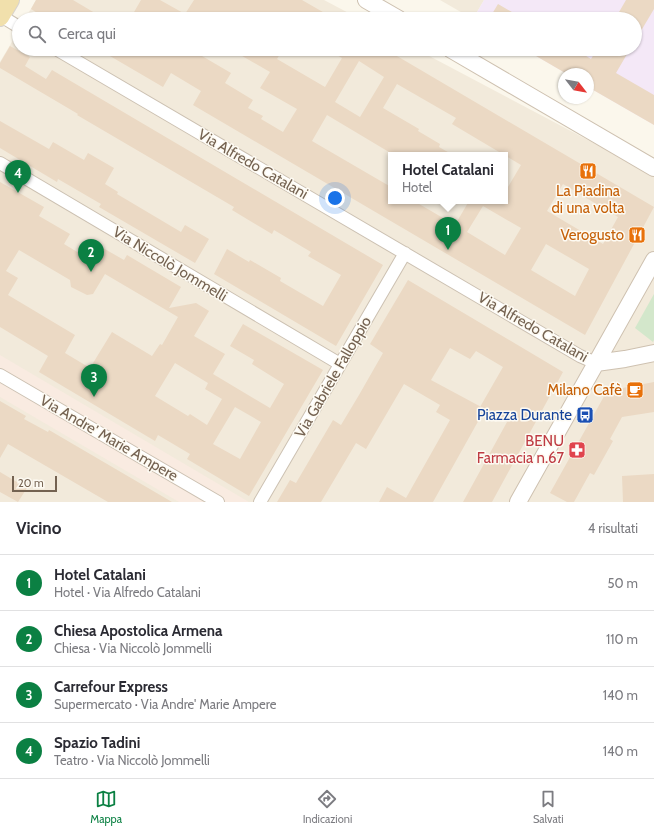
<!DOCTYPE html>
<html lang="it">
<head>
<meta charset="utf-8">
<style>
  :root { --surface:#fff; --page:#f7f7f7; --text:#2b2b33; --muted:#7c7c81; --line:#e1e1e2; --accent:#0b8043 }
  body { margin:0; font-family:Cabin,sans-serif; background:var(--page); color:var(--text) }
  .compass { position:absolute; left:558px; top:68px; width:36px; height:36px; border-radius:50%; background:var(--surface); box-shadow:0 1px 3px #0004; rotate:121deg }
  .scale { position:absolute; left:12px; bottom:10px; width:45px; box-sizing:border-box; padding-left:4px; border:2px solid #746251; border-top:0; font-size:11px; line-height:14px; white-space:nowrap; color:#746251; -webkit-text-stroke:3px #fdfaf2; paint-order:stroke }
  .you { position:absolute; left:335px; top:198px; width:14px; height:14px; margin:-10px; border:3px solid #fff; border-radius:50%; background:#1a73e8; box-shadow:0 0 0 6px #1a73e833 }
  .badge { display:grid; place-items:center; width:26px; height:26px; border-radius:50%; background:var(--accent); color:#fff; font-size:13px; font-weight:700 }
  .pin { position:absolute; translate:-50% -33px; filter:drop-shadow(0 1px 2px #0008) }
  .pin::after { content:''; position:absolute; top:21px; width:14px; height:12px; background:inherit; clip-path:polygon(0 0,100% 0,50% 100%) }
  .popup { position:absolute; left:388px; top:152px; width:120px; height:52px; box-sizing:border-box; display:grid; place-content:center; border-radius:0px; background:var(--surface); filter:drop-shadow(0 1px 3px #0005); font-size:13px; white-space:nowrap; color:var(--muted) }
  .popup b { font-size:15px; color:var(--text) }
  .popup::after { content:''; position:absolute; left:50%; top:100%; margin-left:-8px; border:8px solid transparent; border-top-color:var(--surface) }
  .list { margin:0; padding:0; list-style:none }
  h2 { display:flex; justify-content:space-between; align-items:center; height:52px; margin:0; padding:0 16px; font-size:17px }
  h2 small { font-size:13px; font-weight:400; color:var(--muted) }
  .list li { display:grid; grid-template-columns:26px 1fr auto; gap:12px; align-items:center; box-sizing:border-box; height:56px; padding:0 16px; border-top:1px solid var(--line) }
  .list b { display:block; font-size:15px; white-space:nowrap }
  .list p { margin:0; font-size:13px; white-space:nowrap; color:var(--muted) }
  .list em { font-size:13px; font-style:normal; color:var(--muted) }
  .icon { flex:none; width:22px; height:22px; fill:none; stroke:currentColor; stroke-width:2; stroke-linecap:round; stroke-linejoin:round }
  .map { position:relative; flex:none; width:654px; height:502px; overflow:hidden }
  .search { position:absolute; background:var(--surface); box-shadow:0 1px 3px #0004; left:12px; right:12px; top:12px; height:44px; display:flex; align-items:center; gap:10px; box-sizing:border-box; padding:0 14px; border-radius:22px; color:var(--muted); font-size:15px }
  .sheet { height:276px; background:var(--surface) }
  nav { display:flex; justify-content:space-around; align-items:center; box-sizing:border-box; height:56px; border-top:1px solid var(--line); background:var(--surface); font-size:11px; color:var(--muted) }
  nav a { display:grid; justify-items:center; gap:2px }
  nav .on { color:var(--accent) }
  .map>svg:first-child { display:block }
</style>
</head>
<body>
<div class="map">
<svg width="654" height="502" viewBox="0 0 654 502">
  <rect width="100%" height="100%" fill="#fbf7ec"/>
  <path fill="#f2eadb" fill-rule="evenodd" d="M 36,0 L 324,0 L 360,19 L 25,19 Z
    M 440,0 L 484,0 L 473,19 Z
    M 19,30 L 19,49 L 416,49 L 654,175 L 654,251 L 515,502 L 0,502 L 0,62 ZM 391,155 L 505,155 L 505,201 L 391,201 Z
    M 654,267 L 654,502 L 521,502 Z"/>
  <path fill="#f9ebe1" d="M 0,355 L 249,502 L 179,502 L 0,397 Z"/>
  <path fill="#f4e8f7" d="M 484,0 L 654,0 L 654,125 L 588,87 L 588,74 L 567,74 L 524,49 L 635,49 L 635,19 L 473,19 Z"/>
  <path fill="#d3e7cb" d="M 654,294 L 654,340 L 653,342 L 635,328 Z"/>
  <path fill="#ebd9c4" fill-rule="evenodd" d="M 36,0 L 73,0 L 105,19 L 47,19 L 31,9 Z
    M 141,0 L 160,0 L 185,14 L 194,0 L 302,0 L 335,19 L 130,19 Z
    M 626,0 L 654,0 L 654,9 L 635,41 L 635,19 L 615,19 Z
    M 498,4 L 524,19 L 489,19 Z
    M 10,46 L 30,57 L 25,66 L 46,79 L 52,70 L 383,265 L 336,346 L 214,274 L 227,249 L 249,262 L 250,260 L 281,278 L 280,281 L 323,306 L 341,275 L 308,256 L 311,252 L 274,230 L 272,234 L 232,210 L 234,207 L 77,115 L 78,114 L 0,68 L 0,63 Z
    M 98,49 L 190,49 L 231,73 L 225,83 L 253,100 L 248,108 L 263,116 L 261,119 L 283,132 L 297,109 L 260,88 L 270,72 L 230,49 L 283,49 L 277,59 L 325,87 L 342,58 L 326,49 L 385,49 L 654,207 L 585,335 L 193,105 L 201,91 L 171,73 L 163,87 ZM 359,61 L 384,77 L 360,117 L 335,102 ZM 397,84 L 456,118 L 452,124 L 521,165 L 505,192 L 505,201 L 469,201 L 455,225 L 414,201 L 391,201 L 391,187 L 312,141 L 327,115 L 394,155 L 453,155 L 439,147 L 440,144 L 418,131 L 419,129 L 383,108 ZM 563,184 L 618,217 L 603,244 L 547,211 ZM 483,206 L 521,228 L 505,255 L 467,232 ZM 546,244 L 589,269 L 575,296 L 531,270 Z
    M 524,49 L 575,49 L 591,59 L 597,49 L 630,49 L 616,73 L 654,95 L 654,125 L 588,87 L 588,74 L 567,74 Z
    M 0,121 L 49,149 L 53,142 L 84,160 L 88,153 L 114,168 L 105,184 L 118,192 L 117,194 L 181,232 L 185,225 L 209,239 L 195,263 L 99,207 L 101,204 L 58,179 L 57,182 L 0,148 Z
    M 0,182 L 44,207 L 39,216 L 70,234 L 64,244 L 84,256 L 86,252 L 90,254 L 96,244 L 124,260 L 127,255 L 181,287 L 169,308 L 196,303 L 209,311 L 194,336 L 225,354 L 213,374 L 270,408 L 284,384 L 252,364 L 254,360 L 230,346 L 243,324 L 323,370 L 249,496 L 187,459 L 190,454 L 158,435 L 155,441 L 39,372 L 48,356 L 0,327 ZM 19,250 L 70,280 L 71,287 L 87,295 L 93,294 L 105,274 L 178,317 L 162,345 L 160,344 L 152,356 L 112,332 L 90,368 L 65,353 L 75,335 L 8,295 L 18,278 L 6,271 ZM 175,363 L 208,383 L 205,389 L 222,399 L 207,425 L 190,414 L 188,416 L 155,396 ZM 235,407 L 261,422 L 240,459 L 213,444 Z
    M 408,280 L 563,372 L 492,502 L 463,502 L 507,422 L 485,409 L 433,502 L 379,502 L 387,487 L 406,498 L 450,420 L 436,412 L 440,405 L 404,384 L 366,449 L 356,443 L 321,502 L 277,502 L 290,480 L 296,483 L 333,420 L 341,425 L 359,395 L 383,353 L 370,344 ZM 450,348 L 470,359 L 476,351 L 503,367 L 480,407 L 485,409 L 431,380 Z
    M 654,382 L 654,412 L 622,417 L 610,439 L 613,441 L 594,475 L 590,473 L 574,502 L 567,502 L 550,493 L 607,391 Z
    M 0,401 L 26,416 L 24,419 L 48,432 L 49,430 L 172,502 L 108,502 L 8,444 L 0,458 Z
    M 0,472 L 27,488 L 18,502 L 0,492 Z
    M 654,474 L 654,502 L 623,502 L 622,476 Z"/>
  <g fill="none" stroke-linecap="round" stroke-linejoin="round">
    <g stroke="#ccc1b2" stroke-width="14">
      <path id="street" d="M 1,16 L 19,27
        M 56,49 L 580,356 L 596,363
        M 0,163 L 340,364
        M 0,375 L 218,502
        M 260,502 L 405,253"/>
    </g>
    <g stroke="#cec1b0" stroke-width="18">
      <path id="secondary" d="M 366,0 L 399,19
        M 450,49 L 654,168
        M 596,363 L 625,359 L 654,353
        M 518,502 L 654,260"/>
    </g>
    <g stroke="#d8d3ce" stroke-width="20">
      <path id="primary" d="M 0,17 L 10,0"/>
    </g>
    <use href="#street" stroke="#fff" stroke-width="12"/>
    <use href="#secondary" stroke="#fff" stroke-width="16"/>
    <use href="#primary" stroke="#f1e0ac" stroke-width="18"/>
  </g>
  <defs>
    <g id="restaurant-square" transform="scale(0.9)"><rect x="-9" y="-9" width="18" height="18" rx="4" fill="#e8710a" stroke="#fdfaf2"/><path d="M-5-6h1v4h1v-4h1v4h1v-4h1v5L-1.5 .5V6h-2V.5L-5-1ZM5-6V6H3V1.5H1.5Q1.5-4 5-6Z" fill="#fff"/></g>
    <g id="cafe-square" transform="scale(0.9)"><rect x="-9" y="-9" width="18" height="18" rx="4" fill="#e8710a" stroke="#fdfaf2"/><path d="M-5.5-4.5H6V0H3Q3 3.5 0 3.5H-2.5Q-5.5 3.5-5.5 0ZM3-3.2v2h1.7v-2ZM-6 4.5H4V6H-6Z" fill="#fff"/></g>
    <g id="bus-square" transform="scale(0.9)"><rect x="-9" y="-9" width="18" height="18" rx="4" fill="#1a4fb4" stroke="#fdfaf2"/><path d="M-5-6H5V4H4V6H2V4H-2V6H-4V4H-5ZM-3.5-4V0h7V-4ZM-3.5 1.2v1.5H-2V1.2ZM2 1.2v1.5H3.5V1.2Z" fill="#fff"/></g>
    <g id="pharmacy-square" transform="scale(0.9)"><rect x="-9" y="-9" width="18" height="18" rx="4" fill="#e0444e" stroke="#fdfaf2"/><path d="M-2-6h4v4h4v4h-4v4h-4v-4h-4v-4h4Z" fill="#fff"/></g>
  </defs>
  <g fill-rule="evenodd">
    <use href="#restaurant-square" x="588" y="171"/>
    <use href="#restaurant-square" x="637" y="235"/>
    <use href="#cafe-square" x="635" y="390"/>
    <use href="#bus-square" x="585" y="415"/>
    <use href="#pharmacy-square" x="577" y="450"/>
  </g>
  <g text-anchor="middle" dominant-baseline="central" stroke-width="3" stroke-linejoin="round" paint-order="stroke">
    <g font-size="15" fill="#746251" stroke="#fdfaf2">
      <text transform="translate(253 164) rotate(30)">Via Alfredo Catalani</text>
      <text transform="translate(170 264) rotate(31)">Via Niccolò Jommelli</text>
      <text transform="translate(533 327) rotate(30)">Via Alfredo Catalani</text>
      <text transform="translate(333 377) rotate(-60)">Via Gabriele Falloppio</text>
      <text transform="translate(109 438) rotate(30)">Via Andre' Marie Ampere</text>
    </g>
    <g font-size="15" fill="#c56008" stroke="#fdfaf2" text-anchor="end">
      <text x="588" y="191" text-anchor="middle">La Piadina<tspan x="588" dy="17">di una volta</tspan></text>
      <text x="624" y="235">Verogusto</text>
      <text x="622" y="390">Milano Cafè</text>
    </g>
    <g font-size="15" fill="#164399" stroke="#fdfaf2" text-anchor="end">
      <text x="572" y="415">Piazza Durante</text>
    </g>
    <g font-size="15" fill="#be3a42" stroke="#fdfaf2" text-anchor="end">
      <text x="564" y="441">BENU<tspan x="564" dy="17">Farmacia n.67</tspan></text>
    </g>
  </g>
</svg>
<svg class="compass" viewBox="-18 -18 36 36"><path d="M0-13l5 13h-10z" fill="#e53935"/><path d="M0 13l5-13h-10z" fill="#7c7c81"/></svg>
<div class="scale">20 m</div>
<div class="you"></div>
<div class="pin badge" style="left:448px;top:250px">1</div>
<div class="popup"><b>Hotel Catalani</b>Hotel</div>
<div class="pin badge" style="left:91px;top:272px">2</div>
<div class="pin badge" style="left:94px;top:397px">3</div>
<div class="pin badge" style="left:18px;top:193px">4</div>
<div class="search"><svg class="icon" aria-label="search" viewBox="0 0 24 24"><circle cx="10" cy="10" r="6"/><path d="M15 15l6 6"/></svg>Cerca qui</div>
</div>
<section class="sheet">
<h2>Vicino<small>4 risultati</small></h2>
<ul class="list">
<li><span class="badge">1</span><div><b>Hotel Catalani</b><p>Hotel · Via Alfredo Catalani</p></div><em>50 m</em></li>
<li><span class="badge">2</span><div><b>Chiesa Apostolica Armena</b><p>Chiesa · Via Niccolò Jommelli</p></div><em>110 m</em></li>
<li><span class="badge">3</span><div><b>Carrefour Express</b><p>Supermercato · Via Andre' Marie Ampere</p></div><em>140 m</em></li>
<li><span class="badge">4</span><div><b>Spazio Tadini</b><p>Teatro · Via Niccolò Jommelli</p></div><em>140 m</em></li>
</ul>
</section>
<nav>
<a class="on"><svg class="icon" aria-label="map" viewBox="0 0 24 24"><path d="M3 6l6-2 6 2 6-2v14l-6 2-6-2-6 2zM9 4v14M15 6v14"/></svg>Mappa</a>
<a><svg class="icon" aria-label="directions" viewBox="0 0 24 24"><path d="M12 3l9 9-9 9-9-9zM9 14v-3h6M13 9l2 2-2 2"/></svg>Indicazioni</a>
<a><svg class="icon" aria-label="saved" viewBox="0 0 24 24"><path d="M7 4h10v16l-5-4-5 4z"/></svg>Salvati</a>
</nav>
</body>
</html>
